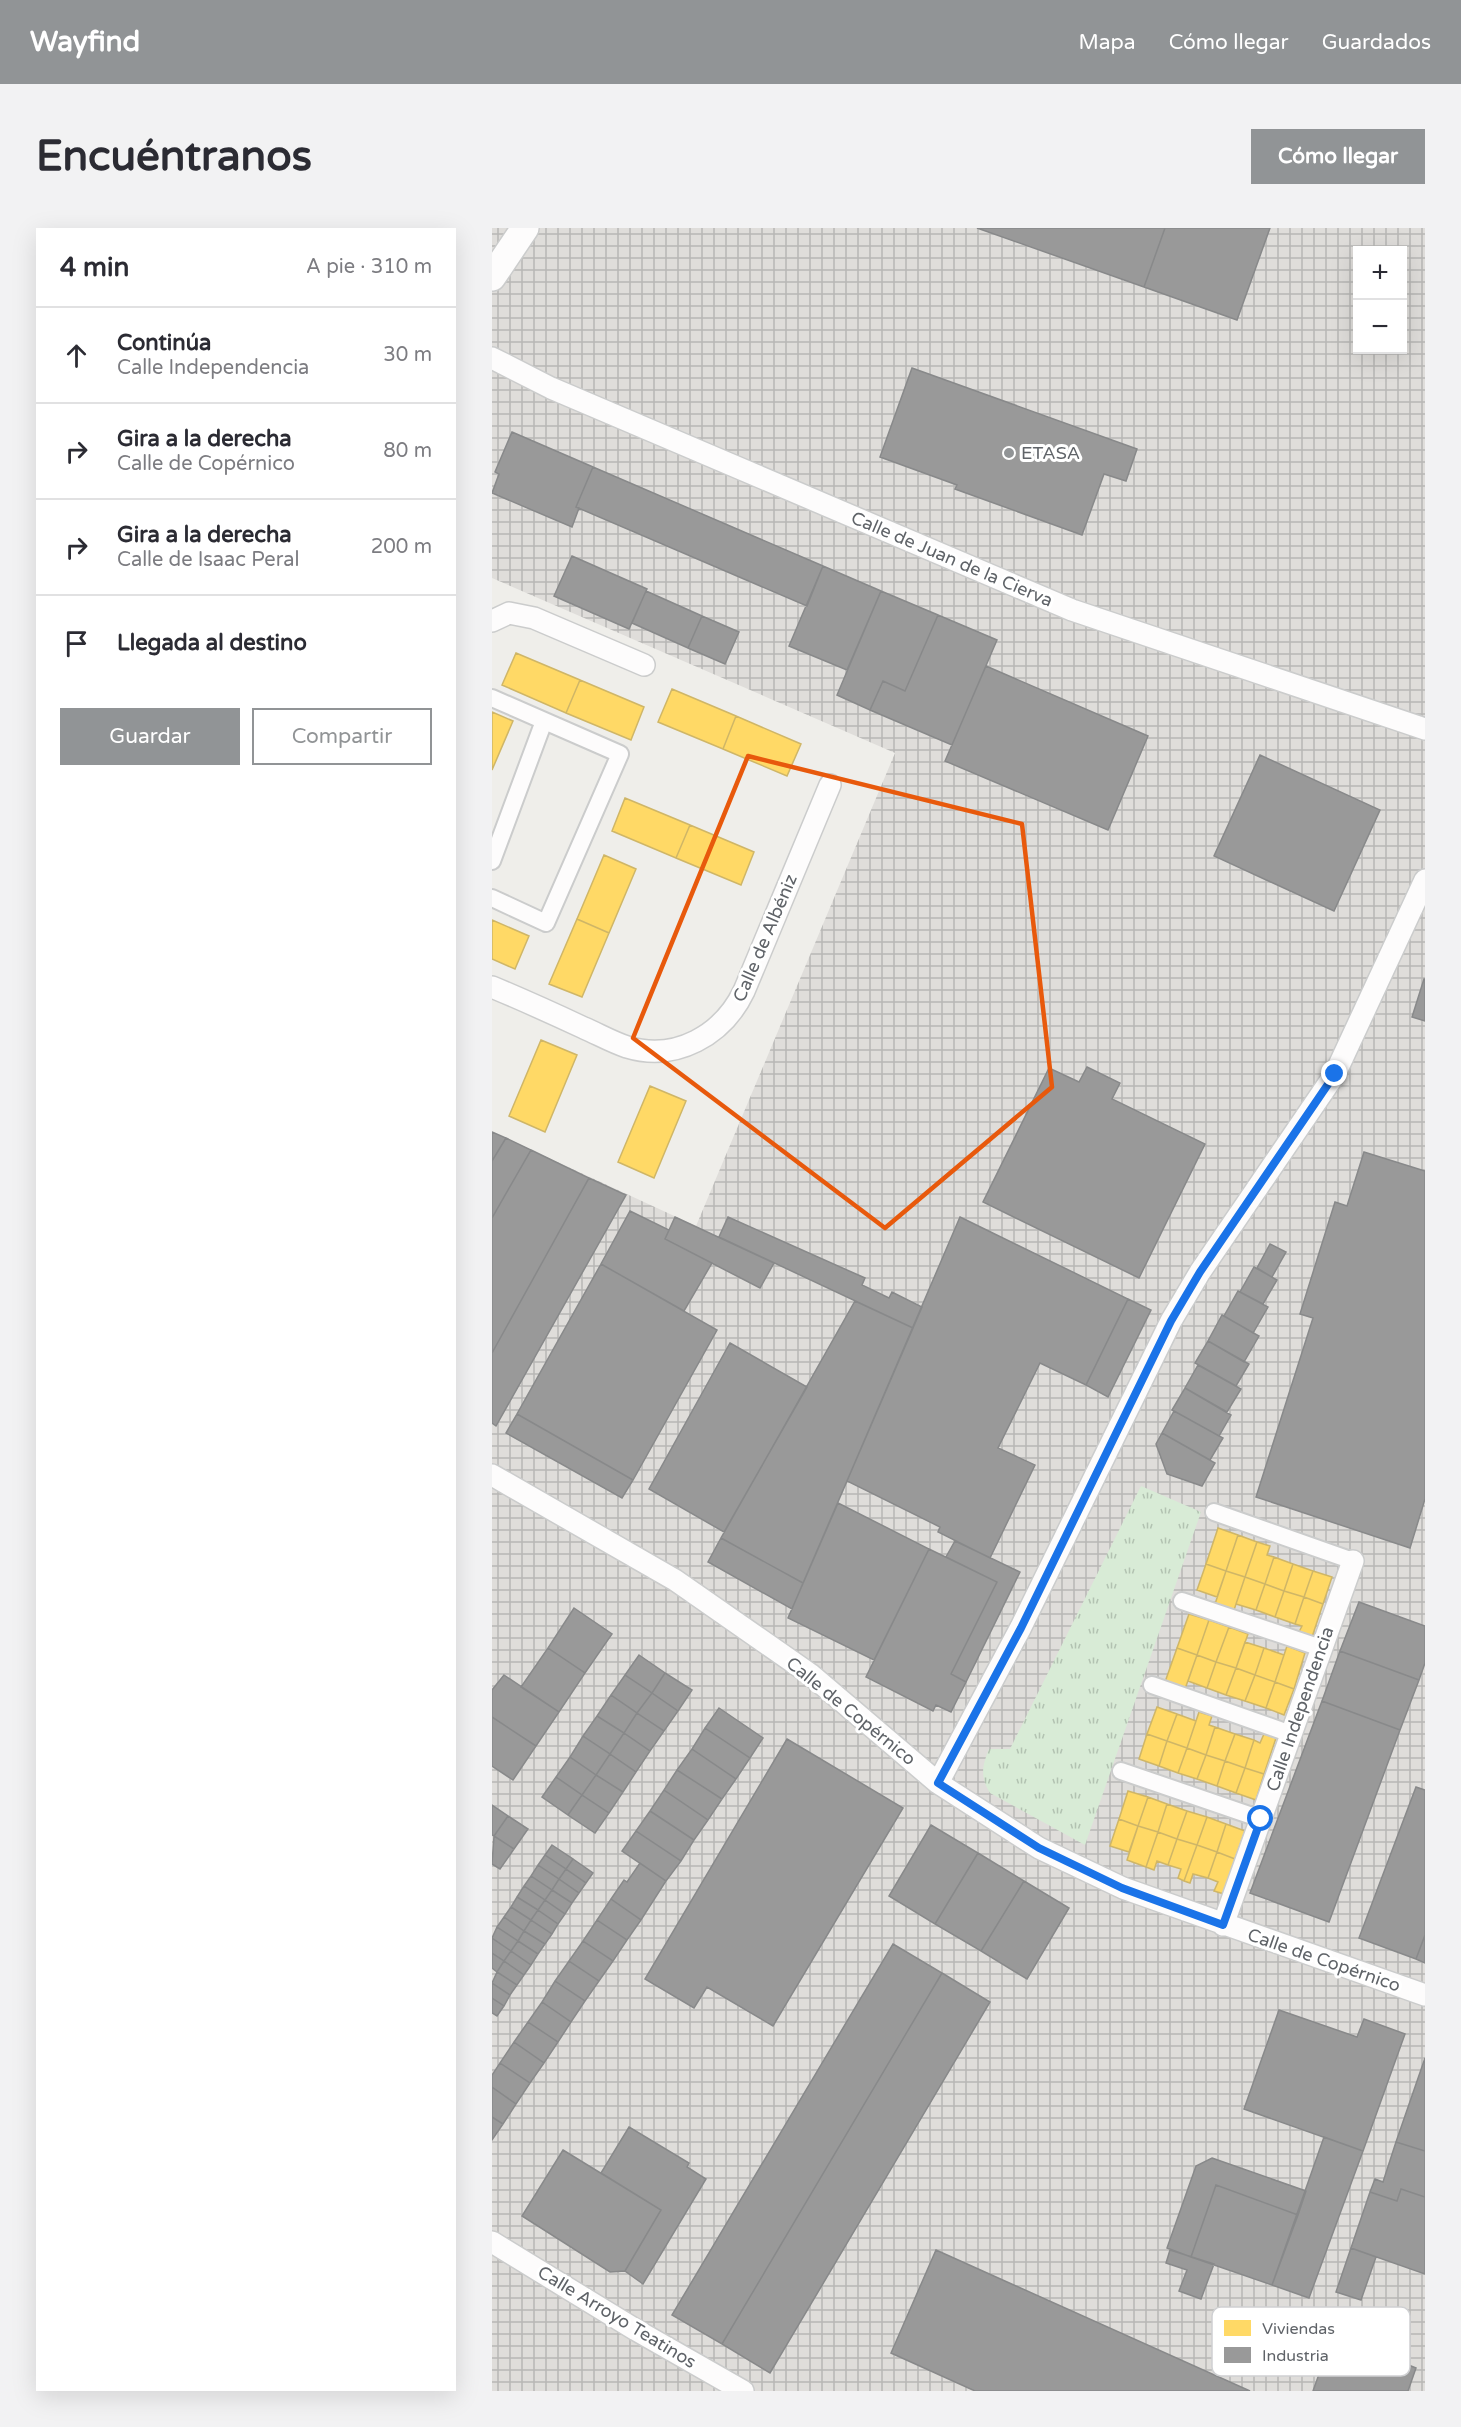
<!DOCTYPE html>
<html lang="es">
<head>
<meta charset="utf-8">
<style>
  :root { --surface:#fff; --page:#f2f2f3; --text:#2b2b33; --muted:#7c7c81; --line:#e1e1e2; --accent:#919496 }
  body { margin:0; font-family:"Varela Round",sans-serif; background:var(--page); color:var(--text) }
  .controls { position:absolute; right:18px; top:18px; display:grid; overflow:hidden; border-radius:0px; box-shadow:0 6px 24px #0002 }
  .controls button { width:54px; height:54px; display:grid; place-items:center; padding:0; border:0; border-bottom:2px solid var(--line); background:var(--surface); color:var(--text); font:30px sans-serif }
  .stop { position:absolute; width:18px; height:18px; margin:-14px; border:4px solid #1a73e8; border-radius:50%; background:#fff }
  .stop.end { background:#1a73e8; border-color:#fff; box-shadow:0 2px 6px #0008 }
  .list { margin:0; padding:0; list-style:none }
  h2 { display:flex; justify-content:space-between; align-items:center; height:78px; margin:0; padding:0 24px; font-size:26px }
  h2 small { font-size:20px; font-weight:400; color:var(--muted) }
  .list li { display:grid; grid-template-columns:39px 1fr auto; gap:18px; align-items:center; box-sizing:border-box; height:96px; padding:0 24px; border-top:2px solid var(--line) }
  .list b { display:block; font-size:22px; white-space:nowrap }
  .list p { margin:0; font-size:20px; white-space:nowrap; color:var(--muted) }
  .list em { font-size:20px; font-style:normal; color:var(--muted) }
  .actions { display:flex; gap:12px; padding:18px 24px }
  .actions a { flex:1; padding:14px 0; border:2px solid var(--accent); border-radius:0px; text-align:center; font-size:21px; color:var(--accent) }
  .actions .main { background:var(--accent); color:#fff }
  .icon { flex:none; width:33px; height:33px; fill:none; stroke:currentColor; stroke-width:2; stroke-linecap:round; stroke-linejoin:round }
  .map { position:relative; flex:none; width:933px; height:2163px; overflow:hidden; border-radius:0px }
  header { display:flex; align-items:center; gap:36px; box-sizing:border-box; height:84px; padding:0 30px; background:var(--accent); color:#fff }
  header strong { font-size:28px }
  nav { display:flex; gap:33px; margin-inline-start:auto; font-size:21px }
  .intro { display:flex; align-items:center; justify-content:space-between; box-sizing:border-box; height:144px; padding:0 36px }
  h1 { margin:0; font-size:42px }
  .button { padding:15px 27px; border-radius:0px; background:var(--accent); color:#fff; font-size:21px; font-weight:700 }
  main { display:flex; gap:36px; padding:0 36px }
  aside { flex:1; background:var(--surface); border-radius:0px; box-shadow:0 6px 24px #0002 }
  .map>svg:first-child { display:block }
</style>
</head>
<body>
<header>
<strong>Wayfind</strong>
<nav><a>Mapa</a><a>Cómo llegar</a><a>Guardados</a></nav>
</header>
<div class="intro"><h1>Encuéntranos</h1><a class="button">Cómo llegar</a></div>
<main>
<aside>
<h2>4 min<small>A pie · 310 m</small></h2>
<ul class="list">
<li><svg class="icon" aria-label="ahead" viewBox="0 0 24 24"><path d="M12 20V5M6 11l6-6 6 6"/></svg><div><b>Continúa</b><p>Calle Independencia</p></div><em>30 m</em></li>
<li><svg class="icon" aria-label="right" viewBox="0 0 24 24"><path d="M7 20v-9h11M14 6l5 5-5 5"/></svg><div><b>Gira a la derecha</b><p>Calle de Copérnico</p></div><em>80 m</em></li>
<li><svg class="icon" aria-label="right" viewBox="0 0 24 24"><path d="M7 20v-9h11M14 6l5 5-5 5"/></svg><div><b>Gira a la derecha</b><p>Calle de Isaac Peral</p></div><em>200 m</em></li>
<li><svg class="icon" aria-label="arrive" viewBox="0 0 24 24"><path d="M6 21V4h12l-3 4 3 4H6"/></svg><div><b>Llegada al destino</b></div></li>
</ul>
<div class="actions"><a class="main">Guardar</a><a>Compartir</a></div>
</aside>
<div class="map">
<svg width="933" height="2163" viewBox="0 0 933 2163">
  <defs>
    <pattern id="industrial-grid" width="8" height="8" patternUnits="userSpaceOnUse" patternTransform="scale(1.5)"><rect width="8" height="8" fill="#dfddda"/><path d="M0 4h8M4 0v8" fill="none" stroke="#b8b7b5"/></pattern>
    <pattern id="park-tufts" width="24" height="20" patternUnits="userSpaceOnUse" patternTransform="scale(1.5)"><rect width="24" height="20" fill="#d8ebd6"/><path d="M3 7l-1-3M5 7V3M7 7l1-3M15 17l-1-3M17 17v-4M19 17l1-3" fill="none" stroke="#b2c2b1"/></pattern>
  </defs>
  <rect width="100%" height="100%" fill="#efeeea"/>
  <path fill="url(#industrial-grid)" fill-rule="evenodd" d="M 0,0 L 933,0 L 933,2163 L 0,2163 L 0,904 L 204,998 L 403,525 L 0,350 ZM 866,22 L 910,22 L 910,122 L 866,122 Z"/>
  <path fill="url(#park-tufts)" d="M 649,1258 L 709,1284 L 593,1617 L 498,1565 C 488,1549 490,1538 497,1521 L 518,1521 Z"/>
  <path fill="#ffd966" stroke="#cfb667" stroke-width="1.5" d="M 24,425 L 88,452 L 74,485 L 10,457 Z
    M 88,452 L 152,479 L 139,512 L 74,485 Z
    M 180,461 L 244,488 L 231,521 L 166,494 Z
    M 0,484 L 21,493 L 0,542 Z
    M 244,488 L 309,516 L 295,548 L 231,521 Z
    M 133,570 L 198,597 L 184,630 L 120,603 Z
    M 198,597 L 262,624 L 249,657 L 184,630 Z
    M 112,627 L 144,641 L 117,705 L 85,691 Z
    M 85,691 L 117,705 L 90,769 L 57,756 Z
    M 0,692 L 37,708 L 23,741 L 0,731 Z
    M 49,812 L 85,827 L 53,904 L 17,888 Z
    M 158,858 L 194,873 L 162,950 L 126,934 Z
    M 726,1300 L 746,1307 L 734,1343 L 714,1336 Z
    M 746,1307 L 765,1314 L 753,1349 L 734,1343 Z
    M 765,1314 L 778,1318 L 775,1327 L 782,1329 L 773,1356 L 753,1349 Z
    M 782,1329 L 801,1336 L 792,1363 L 773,1356 Z
    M 714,1336 L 734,1343 L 725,1369 L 705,1362 Z
    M 801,1336 L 821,1343 L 812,1369 L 792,1363 Z
    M 734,1343 L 753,1349 L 742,1382 L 723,1376 Z
    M 821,1343 L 840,1349 L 831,1376 L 812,1369 Z
    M 753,1349 L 773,1356 L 764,1382 L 744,1376 Z
    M 773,1356 L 792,1363 L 783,1389 L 764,1382 Z
    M 792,1363 L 812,1369 L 803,1396 L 783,1389 Z
    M 812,1369 L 831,1376 L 820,1409 L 807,1404 L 810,1398 L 803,1396 Z
    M 697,1386 L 717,1392 L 705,1427 L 685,1420 Z
    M 717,1392 L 737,1399 L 724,1434 L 705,1427 Z
    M 737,1399 L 756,1406 L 744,1440 L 724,1434 Z
    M 753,1414 L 772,1420 L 763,1447 L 744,1440 Z
    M 795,1418 L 813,1425 L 802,1461 L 783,1454 Z
    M 685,1420 L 705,1427 L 693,1461 L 673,1454 Z
    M 772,1420 L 792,1427 L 783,1454 L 763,1447 Z
    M 705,1427 L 724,1434 L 715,1460 L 696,1453 Z
    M 724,1434 L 744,1440 L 734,1467 L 715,1460 Z
    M 744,1440 L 763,1447 L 753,1473 L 734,1467 Z
    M 763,1447 L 783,1454 L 774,1480 L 753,1473 Z
    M 783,1454 L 802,1461 L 792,1487 L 774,1480 Z
    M 665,1479 L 685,1486 L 675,1513 L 655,1506 Z
    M 707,1484 L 720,1488 L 717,1497 L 723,1499 L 714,1527 L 695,1520 Z
    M 685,1486 L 704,1493 L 695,1520 L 675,1513 Z
    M 723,1499 L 743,1506 L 733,1533 L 714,1527 Z
    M 655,1506 L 675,1513 L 667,1538 L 647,1531 Z
    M 743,1506 L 762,1512 L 753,1540 L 733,1533 Z
    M 772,1506 L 784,1510 L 772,1546 L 753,1540 L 762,1512 L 768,1515 Z
    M 675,1513 L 695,1520 L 686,1545 L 667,1538 Z
    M 695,1520 L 714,1527 L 705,1551 L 686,1545 Z
    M 714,1527 L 733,1533 L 725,1558 L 705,1551 Z
    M 733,1533 L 753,1540 L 744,1565 L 725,1558 Z
    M 753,1540 L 772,1546 L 764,1572 L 744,1565 Z
    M 636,1563 L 656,1569 L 646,1598 L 627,1591 Z
    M 656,1569 L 675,1576 L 666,1604 L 646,1598 Z
    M 675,1576 L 695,1583 L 685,1611 L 666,1604 Z
    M 695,1583 L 715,1589 L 705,1617 L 685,1611 Z
    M 715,1589 L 734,1596 L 725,1624 L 705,1617 Z
    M 627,1591 L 646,1598 L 637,1624 L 618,1618 Z
    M 734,1596 L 753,1603 L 743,1631 L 725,1624 Z
    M 646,1598 L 666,1604 L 654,1639 L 635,1632 Z
    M 666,1604 L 685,1611 L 676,1637 L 665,1633 L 662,1642 L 654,1639 Z
    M 685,1611 L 705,1617 L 692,1653 L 686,1650 L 689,1641 L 676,1637 Z
    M 705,1617 L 725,1624 L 716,1650 L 701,1646 L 698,1655 L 692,1653 Z
    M 725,1624 L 743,1631 L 732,1666 L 722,1663 L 726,1654 L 716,1650 Z"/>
  <path fill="#999" stroke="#88898a" stroke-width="1.5" d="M 485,0 L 673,0 L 652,59 Z
    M 673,0 L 778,0 L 745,92 L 652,59 Z
    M 420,140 L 645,221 L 634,253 L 612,246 L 590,307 L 463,261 L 465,257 L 388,229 Z
    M 20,204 L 101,239 L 84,279 L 87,280 L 80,299 L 0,265 L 7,246 L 3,244 Z
    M 101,239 L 331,338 L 315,378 L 84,279 Z
    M 80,328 L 155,361 L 137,401 L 62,368 Z
    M 331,338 L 389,363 L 355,442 L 297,418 Z
    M 154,363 L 210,388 L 196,420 L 140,395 Z
    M 389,363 L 446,387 L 413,463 L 391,453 L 378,482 L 345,467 Z
    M 446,387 L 505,412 L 460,517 L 378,482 L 391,453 L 413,463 Z
    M 210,388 L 247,404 L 233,436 L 196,420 Z
    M 494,438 L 656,508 L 616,602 L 453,533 Z
    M 768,527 L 888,582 L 842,683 L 722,628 Z
    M 932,751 L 933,751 L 933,793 L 920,789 Z
    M 595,839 L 628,855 L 620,871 L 713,916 L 647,1050 L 491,974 L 557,840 L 587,854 Z
    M 0,904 L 14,910 L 0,933 Z
    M 14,910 L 39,922 L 0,990 L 0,933 Z
    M 39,922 L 97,950 L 0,1125 L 0,990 Z
    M 872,924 L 933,943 L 933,1271 L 918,1320 L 764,1269 L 821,1090 L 808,1086 L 843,974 L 855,978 Z
    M 97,950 L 134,967 L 4,1198 L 0,1195 L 0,1125 Z
    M 138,983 L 177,1002 L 173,1011 L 220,1035 L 192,1083 L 109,1036 Z
    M 183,989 L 282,1035 L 268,1060 L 173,1011 Z
    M 236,989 L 373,1050 L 370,1057 L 397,1070 L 400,1064 L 430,1079 L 421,1100 L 227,1009 Z
    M 468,989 L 636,1071 L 594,1157 L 548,1135 L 506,1220 L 543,1237 L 498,1330 L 446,1304 L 448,1299 L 355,1253 Z
    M 778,1016 L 794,1024 L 780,1049 L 765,1040 Z
    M 109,1036 L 225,1102 L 141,1252 L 25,1186 Z
    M 762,1039 L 785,1052 L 771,1076 L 748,1064 Z
    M 746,1063 L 776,1079 L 761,1105 L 732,1088 Z
    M 636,1071 L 659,1082 L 616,1169 L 594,1157 Z
    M 363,1073 L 421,1100 L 311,1355 L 229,1310 Z
    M 730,1087 L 767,1108 L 752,1134 L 716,1113 Z
    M 716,1113 L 757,1136 L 744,1158 L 703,1135 Z
    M 238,1115 L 315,1159 L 232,1304 L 157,1261 Z
    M 706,1137 L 749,1161 L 735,1184 L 693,1160 Z
    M 693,1160 L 739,1187 L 727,1208 L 680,1182 Z
    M 682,1183 L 731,1210 L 718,1232 L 670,1205 Z
    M 25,1186 L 141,1252 L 130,1270 L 14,1205 Z
    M 670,1205 L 723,1235 L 710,1258 L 675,1246 L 664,1216 Z
    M 346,1275 L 437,1321 L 382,1432 L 296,1390 Z
    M 229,1310 L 311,1355 L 300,1381 L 216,1334 Z
    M 463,1313 L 528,1344 L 474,1454 L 459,1446 L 505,1354 L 454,1329 Z
    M 437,1321 L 505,1354 L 459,1446 L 474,1454 L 459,1484 L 444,1477 L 441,1483 L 374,1449 Z
    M 867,1374 L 933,1398 L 933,1435 L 927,1452 L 848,1423 Z
    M 82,1380 L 120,1406 L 93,1445 L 56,1420 Z
    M 56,1420 L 93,1445 L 67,1484 L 29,1459 Z
    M 848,1423 L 927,1452 L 908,1502 L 830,1473 Z
    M 147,1427 L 173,1445 L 160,1465 L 133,1447 Z
    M 173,1445 L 200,1462 L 186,1483 L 160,1465 Z
    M 12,1447 L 67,1484 L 44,1518 L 0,1489 L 0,1462 Z
    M 133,1447 L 160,1465 L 145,1485 L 119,1467 Z
    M 160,1465 L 186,1483 L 172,1503 L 145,1485 Z
    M 119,1467 L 145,1485 L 132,1505 L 105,1488 Z
    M 830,1473 L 908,1502 L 837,1694 L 758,1665 Z
    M 227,1480 L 271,1510 L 258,1530 L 213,1500 Z
    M 145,1485 L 172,1503 L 158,1523 L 132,1505 Z
    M 105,1488 L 132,1505 L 118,1526 L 91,1508 Z
    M 0,1489 L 44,1518 L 21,1552 L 0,1538 Z
    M 213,1500 L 258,1530 L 244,1551 L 200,1521 Z
    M 132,1505 L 158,1523 L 144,1544 L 118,1526 Z
    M 91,1508 L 118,1526 L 104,1547 L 78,1529 Z
    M 295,1511 L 411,1580 L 281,1798 L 215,1759 L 202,1780 L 153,1751 Z
    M 200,1521 L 244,1551 L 230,1571 L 185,1542 Z
    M 118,1526 L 144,1544 L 131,1564 L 104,1547 Z
    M 78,1529 L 104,1547 L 90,1567 L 64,1549 Z
    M 185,1542 L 230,1571 L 216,1592 L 172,1562 Z
    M 104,1547 L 131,1564 L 117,1585 L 90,1567 Z
    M 64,1549 L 90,1567 L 76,1587 L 50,1569 Z
    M 924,1559 L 933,1562 L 933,1707 L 924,1731 L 867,1710 Z
    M 172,1562 L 216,1592 L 202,1612 L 158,1583 Z
    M 90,1567 L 117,1585 L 103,1605 L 76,1587 Z
    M 0,1577 L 16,1588 L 2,1608 L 0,1607 Z
    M 158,1583 L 202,1612 L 189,1633 L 144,1603 Z
    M 16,1588 L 36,1601 L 22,1621 L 2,1608 Z
    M 439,1597 L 486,1625 L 443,1696 L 397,1668 Z
    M 144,1603 L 189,1633 L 174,1653 L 130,1623 Z
    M 2,1608 L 22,1621 L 8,1641 L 0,1636 Z
    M 60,1617 L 81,1631 L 74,1641 L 53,1627 Z
    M 486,1625 L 532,1653 L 489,1723 L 443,1696 Z
    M 53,1627 L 74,1641 L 67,1651 L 46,1637 Z
    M 81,1631 L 101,1645 L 94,1655 L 74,1641 Z
    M 148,1635 L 174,1653 L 149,1692 L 119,1671 L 132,1652 L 135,1654 Z
    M 46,1637 L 67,1651 L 60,1662 L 39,1648 Z
    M 74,1641 L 94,1655 L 87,1665 L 67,1651 Z
    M 39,1648 L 60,1662 L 53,1672 L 32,1658 Z
    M 67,1651 L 87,1665 L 80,1675 L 60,1662 Z
    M 532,1653 L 577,1680 L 535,1751 L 489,1723 Z
    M 32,1658 L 53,1672 L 46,1682 L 25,1669 Z
    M 60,1662 L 80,1675 L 73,1686 L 53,1672 Z
    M 25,1669 L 46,1682 L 39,1692 L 19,1679 Z
    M 119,1671 L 149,1692 L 135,1712 L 105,1692 Z
    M 53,1672 L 73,1686 L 66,1696 L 46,1682 Z
    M 19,1679 L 39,1692 L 32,1703 L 12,1689 Z
    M 46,1682 L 66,1696 L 60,1706 L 39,1692 Z
    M 12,1689 L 32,1703 L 26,1713 L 5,1699 Z
    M 39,1692 L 60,1706 L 53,1716 L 32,1703 Z
    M 105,1692 L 135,1712 L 121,1733 L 91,1713 Z
    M 5,1699 L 26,1713 L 19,1723 L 0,1710 Z
    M 32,1703 L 53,1716 L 46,1726 L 26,1713 Z
    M 933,1707 L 933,1735 L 924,1731 Z
    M 0,1710 L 19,1723 L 12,1733 L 0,1725 Z
    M 26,1713 L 46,1726 L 39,1737 L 19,1723 Z
    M 91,1713 L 121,1733 L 107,1753 L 77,1733 Z
    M 401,1716 L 450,1745 L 230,2116 L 180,2087 Z
    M 19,1723 L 39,1737 L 32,1747 L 12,1733 Z
    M 0,1725 L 12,1733 L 5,1744 L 0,1740 Z
    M 12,1733 L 32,1747 L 25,1757 L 5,1744 Z
    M 77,1733 L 107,1753 L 93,1773 L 63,1753 Z
    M 5,1744 L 25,1757 L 18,1767 L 0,1755 Z
    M 450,1745 L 498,1774 L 278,2145 L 230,2116 Z
    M 63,1753 L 93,1773 L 79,1794 L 50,1774 Z
    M 0,1755 L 18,1767 L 12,1778 L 0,1770 Z
    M 0,1770 L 12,1778 L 5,1788 L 0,1785 Z
    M 50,1774 L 79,1794 L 66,1814 L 36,1794 Z
    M 787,1782 L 865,1809 L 872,1791 L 913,1806 L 871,1923 L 752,1881 Z
    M 36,1794 L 66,1814 L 52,1835 L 22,1814 Z
    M 22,1814 L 52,1835 L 38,1855 L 8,1835 Z
    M 933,1830 L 933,1923 L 904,1914 Z
    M 8,1835 L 38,1855 L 24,1876 L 0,1859 L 0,1847 Z
    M 0,1859 L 24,1876 L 11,1896 L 0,1889 Z
    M 0,1889 L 11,1896 L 0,1912 Z
    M 137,1899 L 197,1935 L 195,1939 L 214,1951 L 151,2056 L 133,2043 L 169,1982 L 109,1945 Z
    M 832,1909 L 871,1923 L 817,2070 L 780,2057 Z
    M 904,1914 L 933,1923 L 933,1969 L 909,1961 L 905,1973 L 878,1964 L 883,1951 L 891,1954 Z
    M 71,1922 L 169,1982 L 133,2043 L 118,2044 L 30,1988 Z
    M 720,1930 L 814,1963 L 806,1987 L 724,1957 L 699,2029 L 675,2020 L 704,1938 Z
    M 724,1957 L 806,1987 L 780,2057 L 699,2029 Z
    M 909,1961 L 933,1969 L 933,2046 L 859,2020 L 878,1964 L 905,1973 Z
    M 859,2020 L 884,2029 L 869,2072 L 844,2064 Z
    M 444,2022 L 758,2163 L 483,2163 L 399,2125 Z
    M 678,2022 L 722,2036 L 709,2071 L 687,2063 L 695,2042 L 674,2035 Z
    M 841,2107 L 924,2140 L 916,2163 L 821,2163 Z"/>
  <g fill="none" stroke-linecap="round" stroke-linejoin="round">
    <g stroke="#cbcccc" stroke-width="20">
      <path id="pedestrian" d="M 0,470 L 128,526 L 54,695 L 0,670
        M 0,633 L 52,493
        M 722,1284 L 861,1333
        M 690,1373 L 829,1420
        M 660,1457 L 799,1506
        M 629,1543 L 769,1591"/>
    </g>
    <g stroke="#cbcccc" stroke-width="24">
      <path id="minor" d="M 0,130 L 59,160 L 580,382 L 933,501
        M 0,393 L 17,385 L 42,390 L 152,437
        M 0,759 C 31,772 62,786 92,800 C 106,806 120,814 135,819 C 184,834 231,807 252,763 L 338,557
        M 0,1247 L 183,1352 L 318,1446 L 446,1555 L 547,1620 L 631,1660 L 933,1767
        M 446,1555 L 529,1399 L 679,1093 L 708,1044 L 843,846 L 933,652
        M 731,1697 L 861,1333
        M 0,2014 L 144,2102 L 251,2163"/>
    </g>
    <g stroke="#cbcccc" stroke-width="30">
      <path id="tertiary" d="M 0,49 L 33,0"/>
    </g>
    <use href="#pedestrian" stroke="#fdfcfc" stroke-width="16"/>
    <use href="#minor" stroke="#fdfcfc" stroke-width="21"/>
    <use href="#tertiary" stroke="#fdfcfc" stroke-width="27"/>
  </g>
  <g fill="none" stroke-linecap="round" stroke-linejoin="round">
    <path stroke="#1a73e8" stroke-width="8" d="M 769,1591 L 731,1697 L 630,1660 L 547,1620 L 446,1555 L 529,1400 L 679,1093 L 708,1044 L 843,846"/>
  </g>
  <path fill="none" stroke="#e8590c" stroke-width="4.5" stroke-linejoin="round" d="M 256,528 L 530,596 L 560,859 L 393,1000 L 141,810 Z"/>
  <circle fill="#919496" stroke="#fff" stroke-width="2" cx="517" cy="225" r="6"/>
  <g text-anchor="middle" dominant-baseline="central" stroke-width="6" stroke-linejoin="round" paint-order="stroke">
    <g font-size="18" fill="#5f6368" stroke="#fff" text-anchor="start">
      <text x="529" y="225">ETASA</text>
    </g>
    <g font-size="18" fill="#5f6368" stroke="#fff">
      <text transform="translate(460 331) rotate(23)">Calle de Juan de la Cierva</text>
      <text transform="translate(273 710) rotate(-67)">Calle de Albéniz</text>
      <text transform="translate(808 1481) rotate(-71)">Calle Independencia</text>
      <text transform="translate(359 1483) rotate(39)">Calle de Copérnico</text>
      <text transform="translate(832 1732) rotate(19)">Calle de Copérnico</text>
      <text transform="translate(125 2089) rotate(31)">Calle Arroyo Teatinos</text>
    </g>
  </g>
  <rect x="720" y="2079" width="198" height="69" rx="9" fill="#fff" stroke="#cfd0d2" stroke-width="1.5"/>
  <rect x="732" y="2092" width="27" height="16" fill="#ffd966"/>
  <rect x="732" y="2119" width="27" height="16" fill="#999"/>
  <g font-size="16" fill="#5f6368">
    <text x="770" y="2106">Viviendas</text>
    <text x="770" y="2133">Industria</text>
  </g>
</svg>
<div class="controls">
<button>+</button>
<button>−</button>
</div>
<div class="stop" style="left:769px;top:1591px"></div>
<div class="stop end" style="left:843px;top:846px"></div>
</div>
</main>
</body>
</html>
